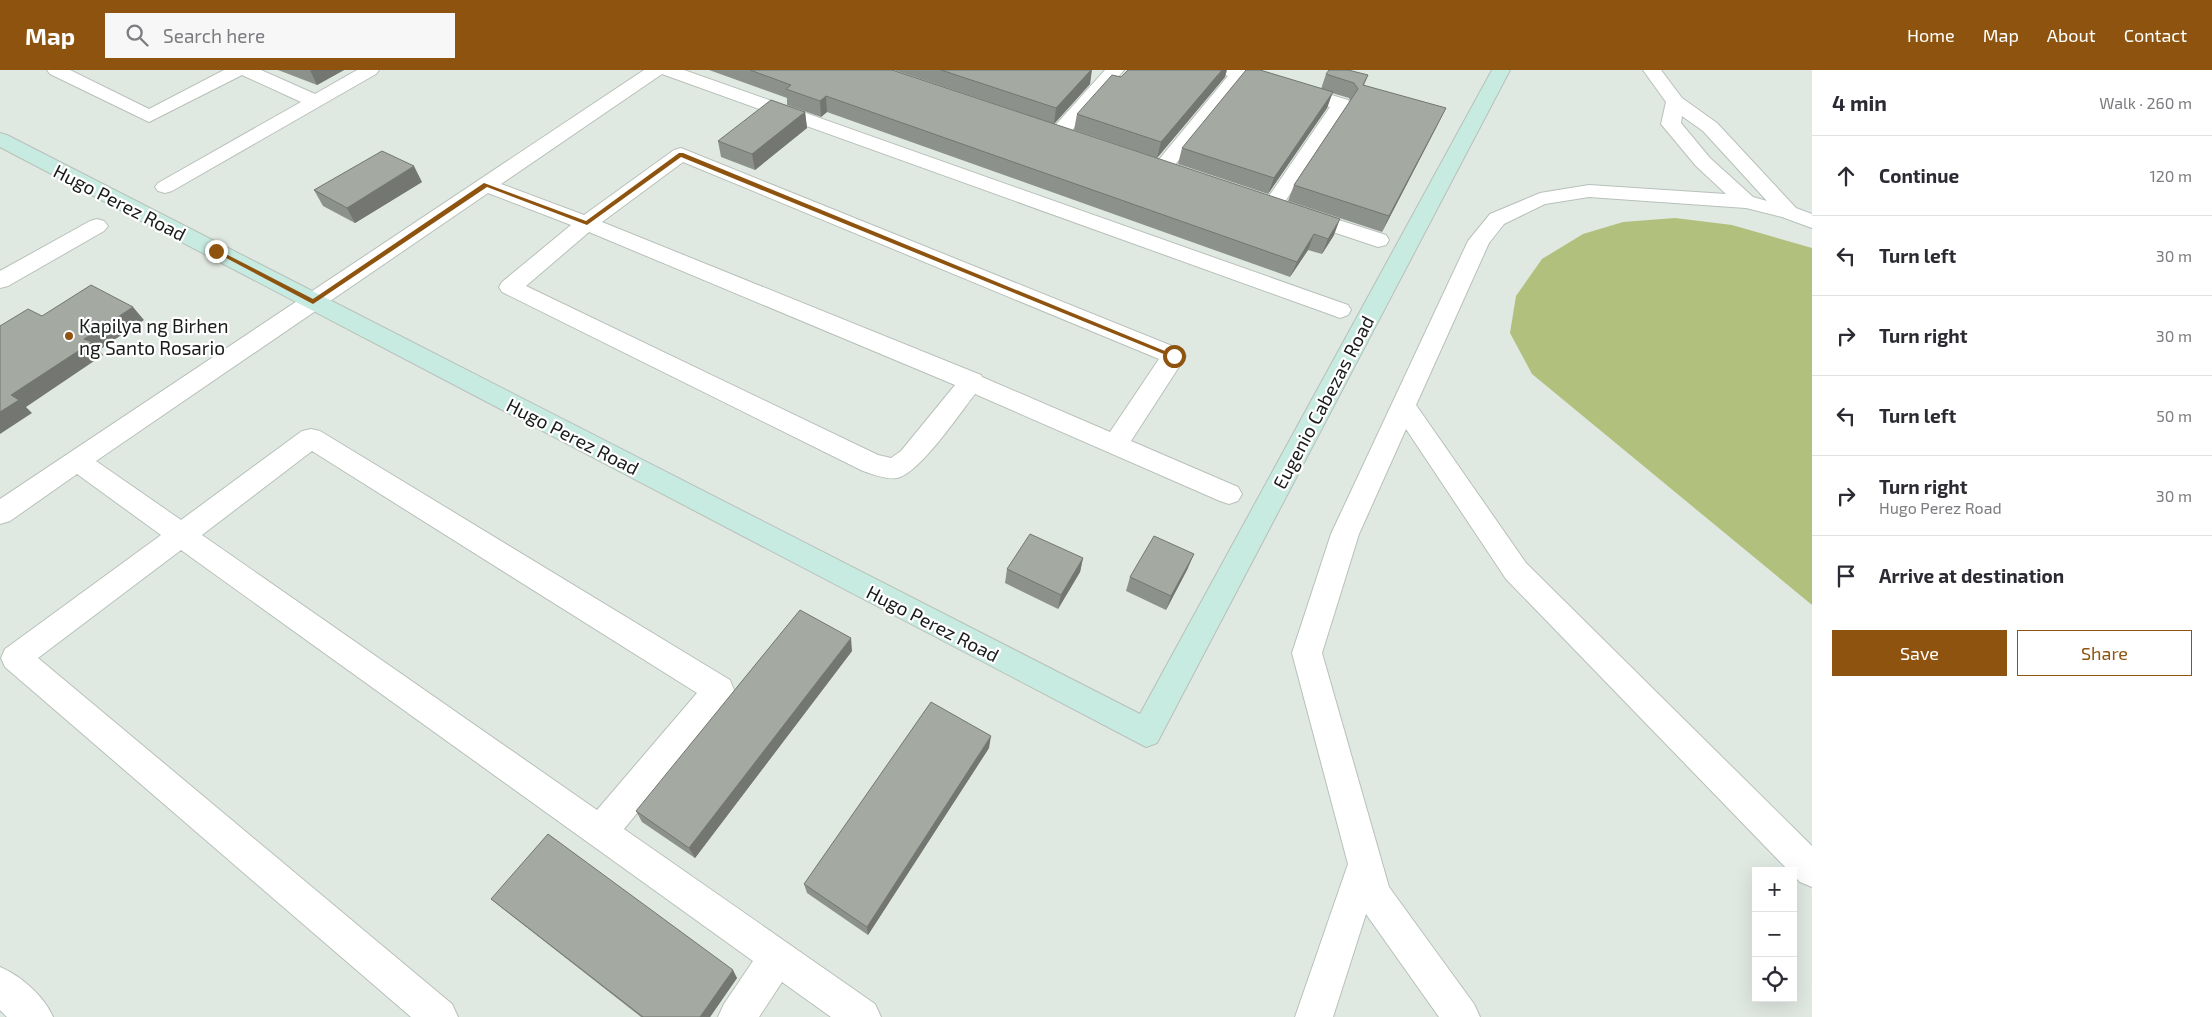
<!DOCTYPE html>
<html lang="en">
<head>
<meta charset="utf-8">
<style>
  :root { --surface:#fff; --page:#f7f7f7; --text:#2b2b33; --muted:#7c7c81; --line:#e1e1e2; --accent:#8e540f }
  body { margin:0; font-family:"Exo 2",sans-serif; background:var(--page); color:var(--text) }
  .controls { position:absolute; right:15px; bottom:15px; display:grid; overflow:hidden; border-radius:0px; box-shadow:0 5px 20px #0002 }
  .controls button { width:45px; height:45px; display:grid; place-items:center; padding:0; border:0; border-bottom:1px solid var(--line); background:var(--surface); color:var(--text); font:25px sans-serif }
  .stop { position:absolute; width:15px; height:15px; margin:-11px; border:4px solid #8e540f; border-radius:50%; background:#fff }
  .stop.end { background:#8e540f; border-color:#fff; box-shadow:0 1px 5px #0008 }
  .list { margin:0; padding:0; list-style:none }
  h2 { display:flex; justify-content:space-between; align-items:center; height:65px; margin:0; padding:0 20px; font-size:21px }
  h2 small { font-size:16px; font-weight:400; color:var(--muted) }
  .list li { display:grid; grid-template-columns:32px 1fr auto; gap:15px; align-items:center; box-sizing:border-box; height:80px; padding:0 20px; border-top:1px solid var(--line) }
  .list b { display:block; font-size:19px; white-space:nowrap }
  .list p { margin:0; font-size:16px; white-space:nowrap; color:var(--muted) }
  .list em { font-size:16px; font-style:normal; color:var(--muted) }
  .actions { display:flex; gap:10px; padding:15px 20px }
  .actions a { flex:1; padding:11px 0; border:1px solid var(--accent); border-radius:0px; text-align:center; font-size:18px; color:var(--accent) }
  .actions .main { background:var(--accent); color:#fff }
  .icon { flex:none; width:28px; height:28px; fill:none; stroke:currentColor; stroke-width:2; stroke-linecap:round; stroke-linejoin:round }
  .map { position:relative; flex:none; width:1812px; height:947px; overflow:hidden }
  header { display:flex; align-items:center; gap:30px; box-sizing:border-box; height:70px; padding:0 25px; background:var(--accent); color:#fff }
  header strong { font-size:24px }
  nav { display:flex; gap:28px; margin-inline-start:auto; font-size:18px }
  .search { width:350px; height:45px; background:var(--page); display:flex; align-items:center; gap:12px; box-sizing:border-box; padding:0 18px; border-radius:0px; color:var(--muted); font-size:19px }
  main { display:flex }
  aside { flex:1; background:var(--surface) }
  .map>svg:first-child { display:block }
</style>
</head>
<body>
<header>
<strong>Map</strong>
<div class="search"><svg class="icon" aria-label="search" viewBox="0 0 24 24"><circle cx="10" cy="10" r="6"/><path d="M15 15l6 6"/></svg>Search here</div>
<nav><a>Home</a><a>Map</a><a>About</a><a>Contact</a></nav>
</header>
<main>
<div class="map">
<svg width="1812" height="947" viewBox="0 0 1812 947">
  <rect width="100%" height="100%" fill="#e0e8e2"/>
  <path fill="#b2c07d" d="M 1675,148 L 1732,155 L 1812,178 L 1812,535 L 1532,304 L 1510,263 L 1516,226 L 1542,189 L 1583,164 L 1623,152 Z"/>
  <g fill="none" stroke-linecap="round" stroke-linejoin="round">
    <g stroke="#b8c0ba" stroke-width="2">
      <path id="street" d="M 47,0 L 70,0 L 149,39 L 224,0 L 261,0 L 315,24 L 357,0 L 379,0 L 376,4 L 172,121 L 165,123 L 158,121 L 155,117 L 158,113 L 301,32 L 242,5 L 149,52 L 50,4 Z
        M 644,0 L 684,0 L 1348,235 L 1351,240 L 1348,245 L 1340,248 L 1332,245 L 662,4 L 501,114 L 584,145 L 674,80 L 681,78 L 1182,280 L 1186,286 L 1131,371 L 1238,417 L 1242,424 L 1238,431 L 1229,434 L 1220,431 L 975,324 C 960,343 919,404 897,408 C 887,410 872,404 863,401 L 502,222 L 499,217 L 502,212 L 571,155 L 488,123 L 96,391 L 181,450 L 302,361 L 311,359 L 320,361 L 730,610 L 734,620 L 730,630 L 624,759 L 875,934 L 881,947 L 831,947 L 782,912 L 759,947 L 718,947 L 724,934 L 753,891 L 181,480 L 38,588 L 452,934 L 458,947 L 411,947 L 5,597 L 1,588 L 5,579 L 161,465 L 77,404 L 10,451 L 0,454 L 0,429 ZM 683,92 L 1159,289 L 1110,362 L 982,307 L 981,305 L 602,152 ZM 589,162 L 955,315 L 901,381 L 891,388 L 878,385 L 526,216 ZM 312,381 L 697,623 L 597,740 L 202,465 Z
        M 1105,0 L 1124,0 L 1066,67 L 1059,69 L 1052,67 L 1049,63 L 1052,59 Z
        M 1220,0 L 1248,0 L 1348,30 L 1350,34 L 1280,139 L 1273,141 L 1266,139 L 1263,135 L 1330,37 L 1244,10 L 1169,102 L 1162,104 L 1155,102 L 1152,98 L 1228,6 L 1223,4 Z
        M 1643,0 L 1661,0 L 1682,28 L 1717,53 L 1796,138 L 1812,144 L 1812,158 L 1782,147 L 1746,138 L 1589,127 L 1545,134 L 1504,154 L 1489,173 L 1416,335 L 1526,493 L 1812,776 L 1812,817 L 1800,812 L 1793,805 L 1793,801 L 1789,801 L 1506,509 L 1406,359 L 1359,464 L 1322,583 L 1389,817 L 1474,934 L 1480,947 L 1439,947 L 1366,844 L 1333,947 L 1295,947 L 1348,794 L 1292,583 L 1331,464 L 1468,171 L 1490,144 L 1540,123 L 1589,115 L 1726,124 L 1696,96 L 1661,54 L 1666,32 ZM 1682,46 L 1703,61 L 1767,131 L 1753,127 L 1710,88 L 1681,53 Z
        M 1301,138 L 1386,165 L 1389,170 L 1386,175 L 1378,177 L 1294,149 L 1291,144 L 1294,139 Z
        M 97,149 L 104,151 L 108,156 L 104,161 L 8,216 L 0,218 L 0,201 L 90,151 Z
        M 0,897 C 21,906 44,926 53,947 L 7,947 L 0,940 Z"/>
    </g>
    <g stroke="#b8c0ba" stroke-width="2">
      <path id="secondary" d="M 1492,0 L 1510,0 L 1157,673 L 1146,677 L 0,77 L 0,63 L 7,65 L 1140,644 Z"/>
    </g>
    <use href="#street" fill="#fff" fill-rule="evenodd"/>
    <use href="#secondary" fill="#c7eae1" fill-rule="evenodd"/>
  </g>
  <path fill="#8d918b" d="M 278,0 L 344,0 L 317,15 Z
    M 709,0 L 892,0 L 1334,165 L 1322,184 L 1308,180 L 1290,207 L 827,42 L 821,47 L 787,35 L 787,28 Z
    M 894,0 L 1091,0 L 1090,14 L 1054,54 Z
    M 1326,4 L 1368,5 L 1364,15 L 1438,54 L 1382,162 L 1288,131 L 1294,115 L 1350,31 L 1349,28 L 1332,23 L 1327,38 L 1268,124 L 1178,94 L 1182,78 L 1321,19 Z
    M 1121,7 L 1225,7 L 1157,88 L 1074,60 L 1077,44 Z
    M 805,42 L 807,58 L 755,100 L 721,87 L 718,71 Z
    M 422,112 L 355,153 L 323,136 L 314,120 Z
    M 1083,488 L 1080,502 L 1058,539 L 1005,513 L 1007,499 Z
    M 1188,498 L 1166,540 L 1126,521 L 1130,507 Z
    M 852,581 L 695,788 L 642,752 L 636,741 Z
    M 989,678 L 868,865 L 807,823 L 804,814 Z
    M 491,829 L 737,908 L 710,947 L 641,947 L 502,838 Z"/>
  <path fill="#737671" d="M 310,0 L 344,0 L 317,15 Z
    M 1091,0 L 1092,0 L 1090,14 L 1054,54 L 1056,38 Z
    M 1222,0 L 1227,0 L 1225,7 L 1157,88 L 1161,72 Z
    M 1333,22 L 1327,38 L 1268,124 L 1274,108 Z
    M 826,26 L 827,42 L 821,47 L 820,31 Z
    M 1446,38 L 1438,54 L 1382,162 L 1389,146 Z
    M 805,42 L 807,58 L 755,100 L 752,84 Z
    M 414,96 L 422,112 L 355,153 L 347,138 Z
    M 1340,149 L 1334,165 L 1322,184 L 1328,169 Z
    M 1314,164 L 1308,180 L 1290,207 L 1297,192 Z
    M 133,237 L 144,250 L 99,280 L 103,285 L 26,337 L 32,343 L 0,364 L 0,342 L 11,325 L 84,269 Z
    M 1194,484 L 1188,498 L 1166,540 L 1171,526 Z
    M 1083,488 L 1080,502 L 1058,539 L 1061,525 Z
    M 851,568 L 852,581 L 695,788 L 689,778 Z
    M 991,666 L 989,678 L 868,865 L 867,857 Z
    M 733,900 L 737,908 L 710,947 L 700,947 Z"/>
  <path fill="#a4a9a2" stroke="#737671" d="M 750,0 L 892,0 L 1340,149 L 1328,169 L 1314,164 L 1297,192 L 826,26 L 820,31 L 786,19 L 791,15 Z
    M 941,0 L 1091,0 L 1056,38 Z
    M 1128,0 L 1222,0 L 1161,72 L 1077,44 L 1112,5 L 1121,7 Z
    M 1246,0 L 1260,0 L 1333,22 L 1274,108 L 1182,78 Z
    M 1329,0 L 1348,0 L 1368,5 L 1363,15 L 1446,38 L 1389,146 L 1294,115 L 1358,19 L 1354,13 L 1326,4 Z
    M 771,30 L 805,42 L 752,84 L 718,71 Z
    M 382,81 L 414,96 L 347,138 L 314,120 Z
    M 91,215 L 133,237 L 84,269 L 92,272 L 11,325 L 19,330 L 0,342 L 0,256 L 28,239 L 42,246 Z
    M 1030,464 L 1083,488 L 1061,525 L 1007,499 Z
    M 1154,466 L 1194,484 L 1171,526 L 1130,507 Z
    M 800,540 L 851,568 L 689,778 L 636,741 Z
    M 931,632 L 991,666 L 867,857 L 804,814 Z
    M 548,764 L 733,900 L 700,947 L 643,947 L 491,829 Z"/>
  <path fill="#8e540f" d="M 679,83 L 683,83 L 1177,286 L 1171,287 L 681,87 L 587,155 L 487,117 L 313,234 L 213,181 L 218,180 L 313,229 L 484,113 L 586,151 Z"/>
  <circle fill="#8e540f" stroke="#fff" stroke-width="2" cx="69" cy="266" r="5"/>
  <g text-anchor="middle" dominant-baseline="central" stroke-width="4.5" stroke-linejoin="round" paint-order="stroke">
    <g font-size="19" fill="#191c1a" stroke="#fff">
      <text transform="translate(120 132) rotate(27)">Hugo Perez Road</text>
      <text transform="translate(1323 332) rotate(-62)">Eugenio Cabezas Road</text>
      <text transform="translate(573 366) rotate(27)">Hugo Perez Road</text>
      <text transform="translate(933 553) rotate(27)">Hugo Perez Road</text>
    </g>
    <g font-size="19" fill="#191c1a" stroke="#fff" text-anchor="start">
      <text x="79" y="255">Kapilya ng Birhen<tspan x="79" dy="22">ng Santo Rosario</tspan></text>
    </g>
  </g>
</svg>
<div class="controls">
<button>+</button>
<button>−</button>
<button><svg class="icon" aria-label="locate" viewBox="0 0 24 24"><circle cx="12" cy="12" r="6"/><path d="M12 2v4M12 18v4M2 12h4M18 12h4"/></svg></button>
</div>
<div class="stop" style="left:1174px;top:286px"></div>
<div class="stop end" style="left:216px;top:181px"></div>
</div>
<aside>
<h2>4 min<small>Walk · 260 m</small></h2>
<ul class="list">
<li><svg class="icon" aria-label="ahead" viewBox="0 0 24 24"><path d="M12 20V5M6 11l6-6 6 6"/></svg><div><b>Continue</b></div><em>120 m</em></li>
<li><svg class="icon" aria-label="left" viewBox="0 0 24 24"><path d="M17 20v-9H6M10 6l-5 5 5 5"/></svg><div><b>Turn left</b></div><em>30 m</em></li>
<li><svg class="icon" aria-label="right" viewBox="0 0 24 24"><path d="M7 20v-9h11M14 6l5 5-5 5"/></svg><div><b>Turn right</b></div><em>30 m</em></li>
<li><svg class="icon" aria-label="left" viewBox="0 0 24 24"><path d="M17 20v-9H6M10 6l-5 5 5 5"/></svg><div><b>Turn left</b></div><em>50 m</em></li>
<li><svg class="icon" aria-label="right" viewBox="0 0 24 24"><path d="M7 20v-9h11M14 6l5 5-5 5"/></svg><div><b>Turn right</b><p>Hugo Perez Road</p></div><em>30 m</em></li>
<li><svg class="icon" aria-label="arrive" viewBox="0 0 24 24"><path d="M6 21V4h12l-3 4 3 4H6"/></svg><div><b>Arrive at destination</b></div></li>
</ul>
<div class="actions"><a class="main">Save</a><a>Share</a></div>
</aside>
</main>
</body>
</html>
